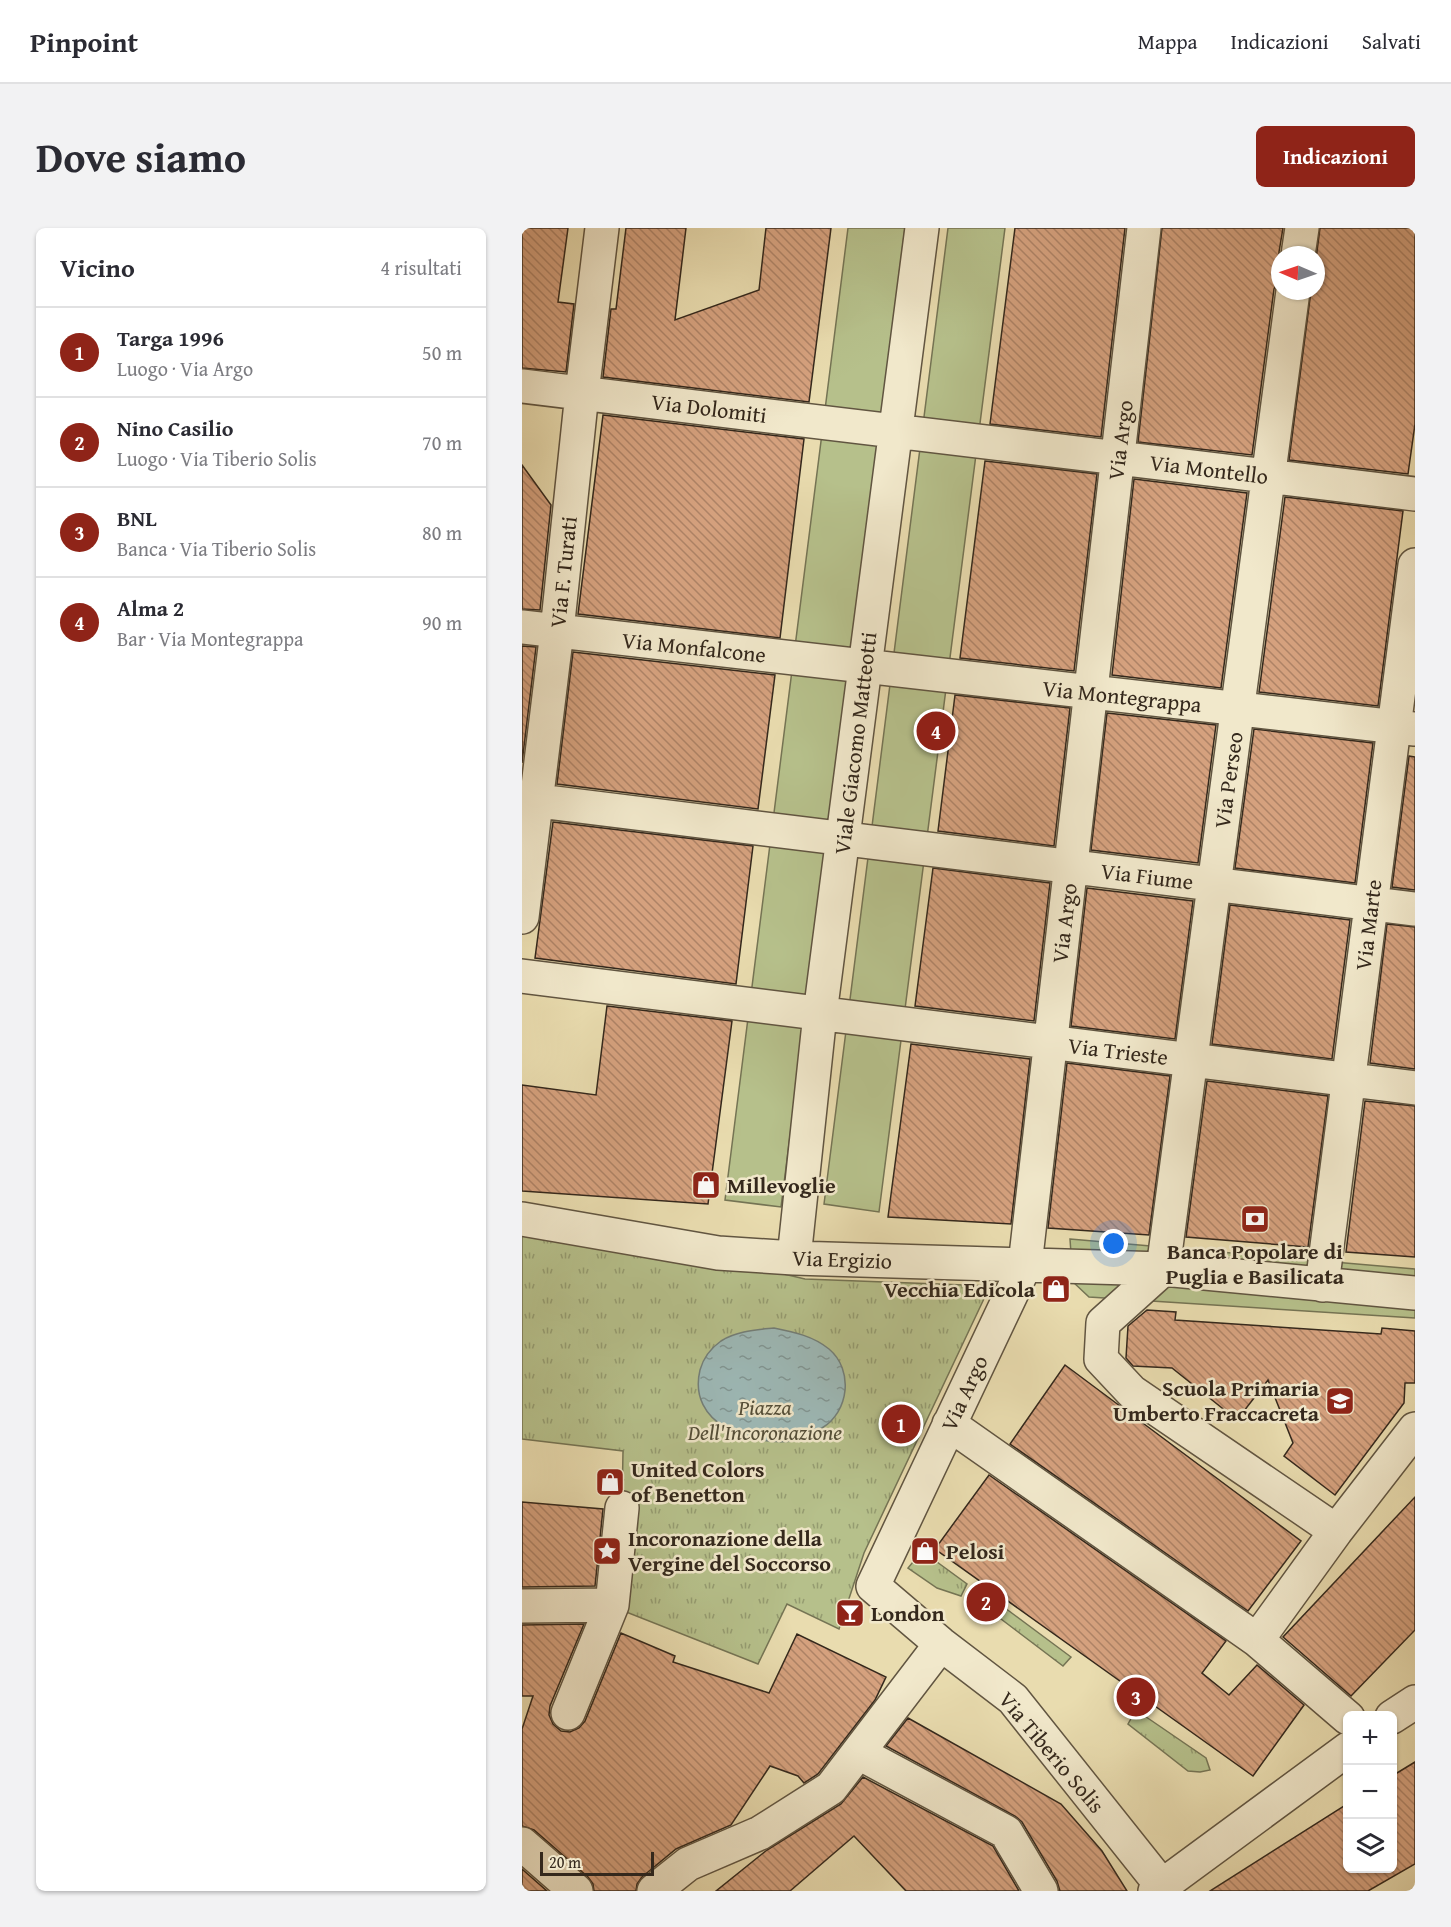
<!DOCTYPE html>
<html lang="it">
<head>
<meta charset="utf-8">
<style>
  :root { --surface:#fff; --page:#f2f2f3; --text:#2b2b33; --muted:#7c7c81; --line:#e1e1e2; --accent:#8f2418 }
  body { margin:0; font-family:"Gentium Book Plus",serif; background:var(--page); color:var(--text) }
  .controls { position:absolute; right:18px; bottom:18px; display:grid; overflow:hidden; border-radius:9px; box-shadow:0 2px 4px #0004 }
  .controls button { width:54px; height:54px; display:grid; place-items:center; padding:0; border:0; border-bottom:2px solid var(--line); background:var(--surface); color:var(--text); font:30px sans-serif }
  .compass { position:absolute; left:749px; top:18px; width:54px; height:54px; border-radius:50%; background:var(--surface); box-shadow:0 2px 4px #0004; rotate:272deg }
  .scale { position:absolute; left:18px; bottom:15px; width:114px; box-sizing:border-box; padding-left:6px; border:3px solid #34281c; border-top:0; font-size:16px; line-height:21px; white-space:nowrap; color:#34281c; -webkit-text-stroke:4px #f1e8cb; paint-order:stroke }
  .you { position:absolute; left:592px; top:1016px; width:21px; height:21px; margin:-15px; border:4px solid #fff; border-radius:50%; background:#1a73e8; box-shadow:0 0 0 9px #1a73e833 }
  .badge { display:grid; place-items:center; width:39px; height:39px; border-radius:50%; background:var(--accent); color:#fff; font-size:20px; font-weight:700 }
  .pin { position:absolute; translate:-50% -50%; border:3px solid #fff; box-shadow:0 2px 6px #0006 }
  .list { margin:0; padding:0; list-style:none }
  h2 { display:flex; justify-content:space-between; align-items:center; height:78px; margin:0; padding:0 24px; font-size:26px }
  h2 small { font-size:20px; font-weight:400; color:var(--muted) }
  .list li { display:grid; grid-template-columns:39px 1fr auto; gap:18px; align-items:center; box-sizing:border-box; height:90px; padding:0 24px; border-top:2px solid var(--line) }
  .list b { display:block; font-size:22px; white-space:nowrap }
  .list p { margin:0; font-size:20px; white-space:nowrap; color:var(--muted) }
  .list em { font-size:20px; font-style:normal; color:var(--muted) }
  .icon { flex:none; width:33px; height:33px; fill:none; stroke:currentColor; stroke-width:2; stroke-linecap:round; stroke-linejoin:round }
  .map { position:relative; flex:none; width:893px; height:1663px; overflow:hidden; border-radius:9px }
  header { display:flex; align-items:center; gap:36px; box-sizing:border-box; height:84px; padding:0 30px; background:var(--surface); border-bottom:2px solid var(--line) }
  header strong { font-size:28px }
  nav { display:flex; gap:33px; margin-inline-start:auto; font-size:21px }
  .intro { display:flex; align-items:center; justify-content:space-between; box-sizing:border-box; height:144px; padding:0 36px }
  h1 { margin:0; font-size:42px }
  .button { padding:15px 27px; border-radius:9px; background:var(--accent); color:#fff; font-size:21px; font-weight:700 }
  main { display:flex; gap:36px; padding:0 36px }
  aside { flex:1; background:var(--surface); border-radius:9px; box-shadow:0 2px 4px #0004 }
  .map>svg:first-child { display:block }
</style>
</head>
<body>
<header>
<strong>Pinpoint</strong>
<nav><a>Mappa</a><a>Indicazioni</a><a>Salvati</a></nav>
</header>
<div class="intro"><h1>Dove siamo</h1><a class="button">Indicazioni</a></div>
<main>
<aside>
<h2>Vicino<small>4 risultati</small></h2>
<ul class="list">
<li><span class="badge">1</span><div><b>Targa 1996</b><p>Luogo · Via Argo</p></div><em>50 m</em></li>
<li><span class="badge">2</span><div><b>Nino Casilio</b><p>Luogo · Via Tiberio Solis</p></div><em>70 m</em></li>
<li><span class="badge">3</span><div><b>BNL</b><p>Banca · Via Tiberio Solis</p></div><em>80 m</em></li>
<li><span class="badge">4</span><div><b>Alma 2</b><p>Bar · Via Montegrappa</p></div><em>90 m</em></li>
</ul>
</aside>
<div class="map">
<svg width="893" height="1663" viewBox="0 0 893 1663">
  <defs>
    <pattern id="grass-tufts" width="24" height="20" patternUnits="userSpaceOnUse" patternTransform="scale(1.5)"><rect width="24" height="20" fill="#b6c08b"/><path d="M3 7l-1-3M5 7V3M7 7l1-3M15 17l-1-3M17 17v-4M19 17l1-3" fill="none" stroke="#959c71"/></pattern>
    <pattern id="water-ripples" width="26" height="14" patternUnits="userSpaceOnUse" patternTransform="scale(1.5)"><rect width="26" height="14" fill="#9db9b7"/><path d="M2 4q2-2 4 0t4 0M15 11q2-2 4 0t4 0" fill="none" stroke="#819694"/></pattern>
    <pattern id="building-back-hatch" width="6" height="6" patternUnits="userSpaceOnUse" patternTransform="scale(1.5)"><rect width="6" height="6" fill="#d5a17e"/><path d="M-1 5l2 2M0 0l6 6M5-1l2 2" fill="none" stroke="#ae8366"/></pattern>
  </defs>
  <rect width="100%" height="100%" fill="#e9dcaf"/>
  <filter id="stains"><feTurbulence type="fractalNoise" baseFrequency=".00333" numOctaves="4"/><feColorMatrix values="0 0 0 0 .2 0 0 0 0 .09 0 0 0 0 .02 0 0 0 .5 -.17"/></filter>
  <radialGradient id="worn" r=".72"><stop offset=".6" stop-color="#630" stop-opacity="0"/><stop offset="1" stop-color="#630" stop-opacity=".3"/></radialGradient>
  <path fill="url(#grass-tufts)" stroke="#757454" stroke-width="1.5" d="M 0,1002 L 202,1032 L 283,1051 L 468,1058 L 342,1325 L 317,1401 L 265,1376 L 236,1436 L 94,1380 L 100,1280 L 101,1223 L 0,1211 Z
    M 400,1323 L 445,1356 L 439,1368 L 415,1360 L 386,1340 Z
    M 483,1380 L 549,1429 L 541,1438 L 475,1388 Z
    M 614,1482 L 684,1530 L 688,1542 L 678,1544 L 666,1543 L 606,1496 Z"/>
  <path fill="#b6c08b" stroke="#757454" stroke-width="1.5" d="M 326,0 L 383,0 L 259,979 L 203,972 Z
    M 426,0 L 483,0 L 357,984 L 302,976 Z
    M 548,1011 L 893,1041 L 893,1090 L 567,1069 L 551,1054 Z"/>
  <path fill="url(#water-ripples)" stroke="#737f79" stroke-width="1.5" d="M 252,1100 C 272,1104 291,1108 307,1121 C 332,1142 327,1184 300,1200 C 291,1205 281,1211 271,1213 C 228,1218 165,1196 178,1142 C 181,1131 189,1120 199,1113 C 215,1103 234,1102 252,1100 Z"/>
  <path fill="url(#building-back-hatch)" stroke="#34281c" stroke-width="1.5" d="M 0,0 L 46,0 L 36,74 L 52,76 L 44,144 L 0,140 Z
    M 104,0 L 164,0 L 153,92 L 237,62 L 244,0 L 309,0 L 287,174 L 81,149 L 89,81 L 94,81 Z
    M 493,0 L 603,0 L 579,209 L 468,196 Z
    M 640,0 L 761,0 L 757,24 L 758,50 L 752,61 L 730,227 L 616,214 Z
    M 798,0 L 893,0 L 893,196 L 886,246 L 767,232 L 789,63 L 794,63 L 794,31 Z
    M 81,187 L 282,211 L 258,410 L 56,386 Z
    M 463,233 L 575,246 L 552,443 L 438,430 Z
    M 0,237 L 29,277 L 18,382 L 0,381 Z
    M 612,251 L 725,265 L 699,460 L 590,447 Z
    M 763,269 L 881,283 L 856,478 L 737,464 Z
    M 0,418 L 14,419 L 0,535 Z
    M 51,424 L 253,447 L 236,581 L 35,556 Z
    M 433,467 L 548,480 L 532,618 L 416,603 Z
    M 585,485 L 694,497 L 676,635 L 569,622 Z
    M 732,501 L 851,515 L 833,655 L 713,640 Z
    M 887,528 L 893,529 L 893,662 L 870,659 Z
    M 31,594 L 231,618 L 214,756 L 13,730 Z
    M 411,640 L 528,655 L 512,793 L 393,778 Z
    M 565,660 L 671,673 L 653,811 L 549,798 Z
    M 708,677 L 828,692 L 810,831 L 690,816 Z
    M 865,696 L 893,699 L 893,841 L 848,835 Z
    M 85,778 L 210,793 L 186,976 L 0,963 L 0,857 L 74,867 Z
    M 389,816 L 508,831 L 489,996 L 366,989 Z
    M 545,835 L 648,848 L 627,1007 L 526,1000 Z
    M 685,853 L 806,868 L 786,1019 L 664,1009 Z
    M 843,873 L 893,878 L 893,1029 L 824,1024 Z
    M 625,1082 L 654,1084 L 653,1092 L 859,1106 L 860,1100 L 893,1103 L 893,1155 L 883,1155 L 882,1175 L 813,1267 L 762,1228 L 771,1215 L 746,1152 L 715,1192 L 650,1140 L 611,1138 L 604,1130 L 606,1098 Z
    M 543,1137 L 779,1313 L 726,1383 L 488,1216 Z
    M 467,1247 L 704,1413 L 680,1445 L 707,1467 L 735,1437 L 782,1477 L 731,1548 L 413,1321 Z
    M 893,1269 L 893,1402 L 829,1468 L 761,1409 Z
    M 0,1274 L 81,1281 L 73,1358 L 0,1359 Z
    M 62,1396 L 28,1478 L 27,1487 L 31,1496 L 39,1503 L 48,1504 L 57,1500 L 63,1493 L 99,1405 L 153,1428 L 151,1434 L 247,1465 L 275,1406 L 364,1449 L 353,1472 L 296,1546 L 282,1555 L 276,1548 L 248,1538 L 209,1597 L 154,1621 L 120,1649 L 115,1656 L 114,1663 L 72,1663 L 71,1656 L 66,1649 L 12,1602 L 0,1598 L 0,1501 L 11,1468 L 0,1468 L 0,1397 Z
    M 386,1490 L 539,1576 L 580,1623 L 605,1663 L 538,1663 L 535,1653 L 500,1594 L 493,1588 L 364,1518 Z
    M 893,1534 L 893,1636 L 846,1663 L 688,1663 L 825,1576 L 825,1641 L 870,1641 L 870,1548 Z
    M 341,1549 L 471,1618 L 497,1663 L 384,1663 L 332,1608 L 268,1663 L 194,1663 L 245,1622 L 319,1576 Z
    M 0,1641 L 25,1663 L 0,1663 Z"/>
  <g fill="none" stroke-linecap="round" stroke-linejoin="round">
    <g stroke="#615541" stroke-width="36">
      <path id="minor" d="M 622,0 L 503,1037 L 351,1358 L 419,1416 L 491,1471 L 644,1663
        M 776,27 L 780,0
        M 771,63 L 641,1041 L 581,1095 L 579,1131 L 610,1164 L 814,1303
        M 0,158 L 893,266
        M 0,399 L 893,501
        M 0,571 L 893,681
        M 0,689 L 35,403 L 60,165 L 80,0
        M 0,748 L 893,860
        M 0,991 L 196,1025 L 272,1030 L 641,1041 L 893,1065
        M 272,1030 L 298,786 L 400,0
        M 800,1057 L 893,337
        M 427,1196 L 735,1412 L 826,1490
        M 0,1378 L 90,1377
        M 735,1412 L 814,1303 L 893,1201
        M 46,1485 L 90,1377 L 100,1280
        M 870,1489 L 893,1474
        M 337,1525 L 484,1604 L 519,1663
        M 0,1616 L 54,1663
        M 132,1663 L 166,1636 L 238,1605 L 309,1560 L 419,1416
        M 633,1663 L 826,1521"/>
    </g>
    <use href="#minor" stroke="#f1e8cb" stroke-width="33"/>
  </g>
  <defs>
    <g id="shop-square" transform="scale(1.5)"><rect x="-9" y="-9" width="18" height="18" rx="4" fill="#8f2418" stroke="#f1e8cb"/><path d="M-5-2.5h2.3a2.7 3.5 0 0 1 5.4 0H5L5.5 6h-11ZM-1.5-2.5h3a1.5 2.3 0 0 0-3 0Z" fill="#fff"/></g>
    <g id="bank-square" transform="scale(1.5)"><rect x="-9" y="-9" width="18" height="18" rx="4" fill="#8f2418" stroke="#f1e8cb"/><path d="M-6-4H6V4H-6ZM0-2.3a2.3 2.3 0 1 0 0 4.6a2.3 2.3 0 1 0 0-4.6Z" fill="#fff"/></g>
    <g id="school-square" transform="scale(1.5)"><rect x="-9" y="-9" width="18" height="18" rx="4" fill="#8f2418" stroke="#f1e8cb"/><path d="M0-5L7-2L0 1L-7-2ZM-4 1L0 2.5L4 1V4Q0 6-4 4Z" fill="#fff"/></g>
    <g id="sight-square" transform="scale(1.5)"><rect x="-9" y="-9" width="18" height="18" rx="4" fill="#8f2418" stroke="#f1e8cb"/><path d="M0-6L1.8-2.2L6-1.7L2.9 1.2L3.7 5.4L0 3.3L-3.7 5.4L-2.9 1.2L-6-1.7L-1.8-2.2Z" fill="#fff"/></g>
    <g id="bar-square" transform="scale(1.5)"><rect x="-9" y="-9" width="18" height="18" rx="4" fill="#8f2418" stroke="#f1e8cb"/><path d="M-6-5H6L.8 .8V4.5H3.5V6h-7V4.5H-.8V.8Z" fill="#fff"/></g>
  </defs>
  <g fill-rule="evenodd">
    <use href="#shop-square" x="184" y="957"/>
    <use href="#bank-square" x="733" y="991"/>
    <use href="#shop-square" x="534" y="1061"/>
    <use href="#school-square" x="818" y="1173"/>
    <use href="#shop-square" x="88" y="1254"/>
    <use href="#sight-square" x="85" y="1323"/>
    <use href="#shop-square" x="403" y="1323"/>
    <use href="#bar-square" x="328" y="1385"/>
  </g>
  <g text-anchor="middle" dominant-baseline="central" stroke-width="5" stroke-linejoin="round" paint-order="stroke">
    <g font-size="22" fill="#34281c" stroke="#f1e8cb">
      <text transform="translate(187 180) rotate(7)">Via Dolomiti</text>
      <text transform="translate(598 212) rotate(-83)">Via Argo</text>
      <text transform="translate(687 241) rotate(7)">Via Montello</text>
      <text transform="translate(41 344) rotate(-84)">Via F. Turati</text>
      <text transform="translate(172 419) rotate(6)">Via Monfalcone</text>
      <text transform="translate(600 468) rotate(6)">Via Montegrappa</text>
      <text transform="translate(333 515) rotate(-83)">Viale Giacomo Matteotti</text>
      <text transform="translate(706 552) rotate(-82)">Via Perseo</text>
      <text transform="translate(625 648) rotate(7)">Via Fiume</text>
      <text transform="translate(542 695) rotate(-83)">Via Argo</text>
      <text transform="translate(846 697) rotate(-83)">Via Marte</text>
      <text transform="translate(596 823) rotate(7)">Via Trieste</text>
      <text transform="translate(320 1031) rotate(2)">Via Ergizio</text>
      <text transform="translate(442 1165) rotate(-65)">Via Argo</text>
      <text transform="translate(530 1524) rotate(50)">Via Tiberio Solis</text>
    </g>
    <g font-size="22" font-weight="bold" fill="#34281c" stroke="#f1e8cb" text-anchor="start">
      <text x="205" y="957">Millevoglie</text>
      <text x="733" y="1023" text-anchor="middle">Banca Popolare di<tspan x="733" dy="25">Puglia e Basilicata</tspan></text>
      <text x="513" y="1061" text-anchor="end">Vecchia Edicola</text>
      <text x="797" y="1160" text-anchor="end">Scuola Primaria<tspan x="797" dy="25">Umberto Fraccacreta</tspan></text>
      <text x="109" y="1241">United Colors<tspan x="109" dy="25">of Benetton</tspan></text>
      <text x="106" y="1310">Incoronazione della<tspan x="106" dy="25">Vergine del Soccorso</tspan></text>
      <text x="424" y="1323">Pelosi</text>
      <text x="349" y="1385">London</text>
    </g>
    <g font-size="22" font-style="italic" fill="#544e38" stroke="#f1e8cb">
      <text x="243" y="1179">Piazza<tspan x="243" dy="25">Dell'Incoronazione</tspan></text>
    </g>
  </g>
  <rect width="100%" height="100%" filter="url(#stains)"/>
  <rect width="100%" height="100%" fill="url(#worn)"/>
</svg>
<div class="controls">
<button>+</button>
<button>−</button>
<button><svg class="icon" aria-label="layers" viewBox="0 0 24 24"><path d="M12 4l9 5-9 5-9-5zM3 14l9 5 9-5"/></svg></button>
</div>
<svg class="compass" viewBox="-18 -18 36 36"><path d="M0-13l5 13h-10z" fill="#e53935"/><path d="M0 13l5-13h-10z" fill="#7c7c81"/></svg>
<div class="scale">20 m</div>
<div class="you"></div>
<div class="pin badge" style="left:379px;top:1196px">1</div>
<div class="pin badge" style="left:464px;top:1374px">2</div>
<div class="pin badge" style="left:614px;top:1469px">3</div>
<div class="pin badge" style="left:414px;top:503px">4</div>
</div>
</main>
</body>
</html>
